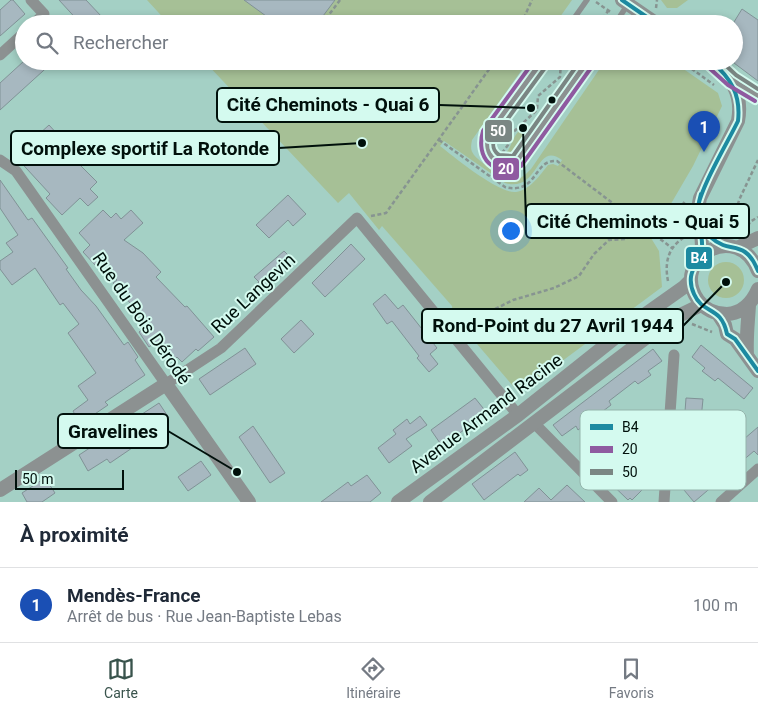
<!DOCTYPE html>
<html lang="fr">
<head>
<meta charset="utf-8">
<style>
  :root { --surface:#fff; --page:#f6f6f7; --text:#1f2937; --muted:#747a83; --line:#e0e1e3; --accent:#39534c }
  body { margin:0; font-family:Roboto,sans-serif; background:var(--page); color:var(--text) }
  .scale { position:absolute; left:15px; bottom:12px; width:109px; box-sizing:border-box; padding-left:5px; border:2px solid #00100b; border-top:0; font-size:14px; line-height:18px; white-space:nowrap; color:#00100b; -webkit-text-stroke:4px #d4faef; paint-order:stroke }
  .you { position:absolute; left:510px; top:230px; width:18px; height:18px; margin:-12px; border:4px solid #fff; border-radius:50%; background:#1a73e8; box-shadow:0 0 0 8px #1a73e833 }
  .badge { display:grid; place-items:center; width:32px; height:32px; border-radius:50%; background:var(--accent); color:#fff; font-size:16px; font-weight:700 }
  .pin { position:absolute; translate:-50% -41px; filter:drop-shadow(0 1px 2px #0008) }
  .pin::after { content:''; position:absolute; top:26px; width:18px; height:15px; background:inherit; clip-path:polygon(0 0,100% 0,50% 100%) }
  .list { margin:0; padding:0; list-style:none }
  h2 { display:flex; justify-content:space-between; align-items:center; height:65px; margin:0; padding:0 20px; font-size:21px }
  h2 small { font-size:16px; font-weight:400; color:var(--muted) }
  .list li { display:grid; grid-template-columns:32px 1fr auto; gap:15px; align-items:center; box-sizing:border-box; height:75px; padding:0 20px; border-top:1px solid var(--line) }
  .list b { display:block; font-size:19px; white-space:nowrap }
  .list p { margin:0; font-size:16px; white-space:nowrap; color:var(--muted) }
  .list em { font-size:16px; font-style:normal; color:var(--muted) }
  .icon { flex:none; width:28px; height:28px; fill:none; stroke:currentColor; stroke-width:2; stroke-linecap:round; stroke-linejoin:round }
  .map { position:relative; flex:none; width:758px; height:502px; overflow:hidden }
  .search { position:absolute; background:var(--surface); box-shadow:0 2px 8px #0003; left:15px; right:15px; top:15px; height:55px; display:flex; align-items:center; gap:12px; box-sizing:border-box; padding:0 18px; border-radius:28px; color:var(--muted); font-size:19px }
  .sheet { height:140px; background:var(--surface) }
  nav { display:flex; justify-content:space-around; align-items:center; box-sizing:border-box; height:70px; border-top:1px solid var(--line); background:var(--surface); font-size:14px; color:var(--muted) }
  nav a { display:grid; justify-items:center; gap:2px }
  nav .on { color:var(--accent) }
  .map>svg:first-child { display:block }
</style>
</head>
<body>
<div class="map">
<svg width="758" height="502" viewBox="0 0 758 502">
  <rect width="100%" height="100%" fill="#a4d0c5"/>
  <path fill="#a6c096" fill-rule="evenodd" d="M 147,0 L 572,0 L 555,24 L 169,24 Z
    M 661,0 L 688,0 L 677,8 L 667,8 Z
    M 204,61 L 528,61 L 472,140 C 471,146 470,150 474,155 C 480,162 506,181 514,180 C 521,179 526,174 531,169 L 605,61 L 672,61 L 718,93 L 722,106 L 693,166 L 651,238 L 659,251 L 662,287 L 519,393 L 453,316 L 452,306 L 382,226 L 379,230 L 349,193 L 338,203 ZM 444,141 L 505,183 C 540,193 535,140 562,160 L 558,166 L 553,164 L 548,165 C 540,175 530,190 516,192 C 499,194 454,157 440,146 Z
    M 519,131 L 522,133 L 522,145 L 513,154 L 506,153 C 512,146 512,138 519,131 Z
    M708 280a18 18 0 1 1 36 0a18 18 0 1 1-36 0Z"/>
  <path fill="#a7b8c0" stroke="#809296" d="M 11,0 L 13,0 L 25,14 L 0,36 L 0,10 Z
    M 59,0 L 86,0 L 102,17 L 95,24 L 81,24 Z
    M 244,0 L 335,0 L 320,20 L 315,17 L 309,24 L 277,24 Z
    M 742,9 L 758,20 L 758,81 L 734,63 L 734,22 Z
    M 24,61 L 54,61 L 0,110 L 0,83 Z
    M 49,125 L 82,161 L 79,164 L 97,182 L 90,189 L 98,197 L 88,206 L 80,198 L 62,215 L 46,198 L 50,194 L 15,156 Z
    M 0,180 L 28,220 L 32,218 L 68,268 L 66,269 L 81,290 L 96,306 L 124,345 L 128,342 L 138,357 L 135,360 L 145,375 L 105,402 L 108,405 L 86,420 L 85,418 L 79,422 L 73,411 L 88,400 L 78,386 L 96,373 L 68,333 L 79,324 L 63,303 L 60,305 L 35,268 L 12,285 L 0,269 L 0,261 L 13,252 L 6,243 L 18,235 L 0,208 Z
    M 288,195 L 306,214 L 293,226 L 288,220 L 269,238 L 256,225 Z
    M 103,210 L 111,218 L 116,213 L 121,219 L 131,210 L 143,223 L 124,240 L 143,253 L 161,272 L 156,277 L 185,307 L 187,306 L 214,337 L 198,351 L 196,349 L 182,362 L 177,357 L 173,361 L 156,342 L 149,347 L 139,332 L 148,324 L 113,283 L 117,280 L 101,263 L 97,267 L 83,252 L 90,245 L 79,233 Z
    M 351,244 L 365,259 L 325,297 L 312,283 Z
    M 284,251 L 295,262 L 262,294 L 254,286 L 259,282 L 254,277 Z
    M 385,294 L 398,309 L 403,305 L 437,348 L 430,354 L 438,364 L 429,372 L 417,358 L 419,356 L 392,321 L 387,324 L 373,304 Z
    M 301,320 L 314,334 L 294,353 L 281,339 Z
    M 701,345 L 753,388 L 744,399 L 718,378 L 715,381 L 702,371 L 705,368 L 692,357 Z
    M 245,348 L 256,364 L 210,395 L 199,379 Z
    M 653,349 L 662,361 L 648,371 L 651,375 L 638,384 L 635,381 L 609,401 L 611,405 L 578,430 L 576,426 L 562,436 L 553,425 Z
    M 475,398 L 487,413 L 442,446 L 431,430 Z
    M 686,398 L 703,399 L 699,440 L 683,439 Z
    M 159,403 L 169,418 L 133,442 L 135,446 L 110,463 L 107,459 L 88,471 L 79,455 L 102,440 L 105,446 L 139,422 L 136,418 Z
    M 420,416 L 427,425 L 406,439 L 412,446 L 389,463 L 378,448 L 396,434 L 393,430 L 407,419 L 410,424 Z
    M 253,426 L 285,473 L 270,483 L 239,437 Z
    M 758,427 L 758,455 L 754,451 L 694,502 L 684,490 L 694,481 L 696,472 L 692,468 L 701,460 L 709,469 L 745,440 L 744,439 Z
    M 515,452 L 528,470 L 520,476 L 518,474 L 484,500 L 472,484 Z
    M 610,460 L 642,490 L 632,500 L 630,498 L 628,500 L 599,472 Z
    M 201,461 L 211,475 L 188,491 L 178,477 Z
    M 367,475 L 381,493 L 370,502 L 321,502 L 348,482 L 351,486 Z
    M 45,478 L 55,493 L 42,502 L 27,502 L 22,493 Z
    M 567,485 L 585,502 L 524,502 L 539,488 L 551,500 Z"/>
  <g fill="none" stroke-linecap="round" stroke-linejoin="round">
    <path stroke="#879491" stroke-width="2.5" stroke-dasharray="4 2.5" stroke-linecap="butt" d="M 596,2 L 612,13
      M 656,8 L 657,0
      M 322,24 L 340,0
      M 521,24 L 532,0
      M 599,24 L 608,11
      M 681,61 L 714,85
      M 439,140 L 505,187 C 538,195 533,159 557,161 L 672,248
      M 502,153 L 508,145 L 509,136 L 537,110 L 538,96 L 560,77 L 561,61
      M 371,216 L 386,213 L 495,61
      M 731,223 L 740,198 L 758,160
      M 712,224 L 731,223 L 746,227
      M 748,226 L 750,222 L 758,217
      M 661,238 L 685,201
      M 668,281 C 664,261 669,245 687,236
      M 459,321 L 471,321 L 513,300 L 554,288 L 579,276 L 594,254 L 609,240 L 625,239 L 648,229
      M 692,324 L 712,332
      M 676,344 L 677,332"/>
    <path stroke="#8c9191" stroke-width="5.5" d="M 570,24 L 587,0
      M 615,24 L 628,4
      M 542,61 L 489,133 C 480,153 496,169 517,161 L 588,61
      M 736,83 L 758,96"/>
    <path stroke="#8c9191" stroke-width="11" d="M 31,0 L 44,14 L 34,24
      M 0,55 L 24,33
      M 0,160 L 16,171 L 166,384 L 221,348 L 357,218 L 518,415
      M 534,423 L 612,502
      M 664,502 L 674,355
      M 721,502 L 758,469"/>
    <path stroke="#8c9191" stroke-width="14" d="M 622,0 L 657,24
      M 737,248 L 758,238
      M 699,258 L 702,247 L 701,228 L 697,214 L 700,198 L 738,121 C 743,94 732,78 711,61
      M 758,271 C 738,219 669,258 698,300 C 705,310 715,314 727,314 C 743,313 752,303 758,289
      M 718,314 L 725,325 L 727,334 L 735,339 L 758,371
      M 747,355 C 746,338 748,322 749,305
      M 0,490 L 166,384 L 249,502
      M 398,502 L 518,415 L 636,321 L 684,287 L 691,280
      M 430,502 L 668,321 L 701,305"/>
    <g stroke="#d4faef" stroke-width="8">
      <path id="bus-1" d="M 622,0 L 657,24
        M 711,61 C 731,78 741,95 738,121 C 728,142 698,191 697,213 C 697,222 703,235 702,247 C 700,265 684,271 694,294 C 703,315 721,305 727,334 L 735,339 L 758,371
        M 701,194 C 694,215 702,236 723,245 C 730,248 738,247 745,252 C 752,257 755,264 758,271"/>
    </g>
    <g stroke="#d4faef" stroke-width="8">
      <path id="bus-2" d="M 534,61 L 483,131 C 475,158 494,178 521,166 L 593,65
        M 707,66 L 728,85 L 755,101"/>
    </g>
    <g stroke="#d4faef" stroke-width="8">
      <path id="bus-3" d="M 721,61 L 736,75 L 758,89
        M 547,65 L 495,136 C 492,144 492,150 499,155 L 513,156 L 580,61"/>
    </g>
    <use href="#bus-1" stroke="#1c8aa1" stroke-width="4"/>
    <use href="#bus-2" stroke="#8f5aa0" stroke-width="4"/>
    <use href="#bus-3" stroke="#7a8683" stroke-width="4"/>
  </g>
  <circle fill="#00100b" stroke="#d4faef" stroke-width="2" cx="552" cy="100" r="4.5"/>
  <g text-anchor="middle" dominant-baseline="central" stroke-width="4" stroke-linejoin="round" paint-order="stroke">
    <g font-size="18" fill="#00100b" stroke="#d4faef">
      <text transform="translate(253 293) rotate(-43)">Rue Langevin</text>
      <text transform="translate(142 318) rotate(55)">Rue du Bois Dérodé</text>
      <text transform="translate(486 413) rotate(-37)">Avenue Armand Racine</text>
    </g>
  </g>
  <rect x="580" y="410" width="166" height="80" rx="8" fill="#d4faef" stroke="#94b4ab" stroke-width="1"/>
  <rect x="590" y="424" width="23" height="6" fill="#1c8aa1"/>
  <rect x="590" y="446" width="23" height="7" fill="#8f5aa0"/>
  <rect x="590" y="469" width="23" height="6" fill="#7a8683"/>
  <g font-size="14" fill="#00100b">
    <text x="622" y="432">B4</text>
    <text x="622" y="454">20</text>
    <text x="622" y="477">50</text>
  </g>
  <path fill="none" stroke="#00100b" stroke-width="2" d="M531 108L439 105M362 143L279 148M523 128L526 221M726 282L683 326M237 472L168 431"/>
  <g fill="#00100b" stroke="#d4faef" stroke-width="2">
    <circle cx="531" cy="108" r="5"/>
    <circle cx="362" cy="143" r="5"/>
    <circle cx="523" cy="128" r="5"/>
    <circle cx="726" cy="282" r="5"/>
    <circle cx="237" cy="472" r="5"/>
  </g>
  <g fill="#d4faef" stroke="#00100b" stroke-width="2">
    <rect x="217" y="88" width="222" height="34" rx="5"/>
    <rect x="11" y="131" width="268" height="34" rx="5"/>
    <rect x="526" y="204" width="223" height="34" rx="5"/>
    <rect x="422" y="309" width="261" height="34" rx="5"/>
    <rect x="58" y="414" width="110" height="34" rx="5"/>
  </g>
  <g font-size="19" text-anchor="middle" font-weight="bold" fill="#00100b">
    <text x="328" y="111">Cité Cheminots - Quai 6</text>
    <text x="145" y="155">Complexe sportif La Rotonde</text>
    <text x="638" y="228">Cité Cheminots - Quai 5</text>
    <text x="553" y="332">Rond-Point du 27 Avril 1944</text>
    <text x="113" y="438">Gravelines</text>
  </g>
  <g stroke="#d4faef" stroke-width="2">
    <rect x="484" y="119" width="29" height="24" rx="5" fill="#7a8683"/>
    <rect x="492" y="157" width="28" height="24" rx="5" fill="#8f5aa0"/>
    <rect x="685" y="246" width="28" height="24" rx="5" fill="#1c8aa1"/>
  </g>
  <g font-size="14" text-anchor="middle" font-weight="bold" fill="#fff">
    <text x="498" y="136">50</text>
    <text x="506" y="174">20</text>
    <text x="699" y="263">B4</text>
  </g>
</svg>
<div class="scale">50 m</div>
<div class="you"></div>
<div class="pin badge" style="left:704px;top:152px;background:#1a4fb4">1</div>
<div class="search"><svg class="icon" aria-label="search" viewBox="0 0 24 24"><circle cx="10" cy="10" r="6"/><path d="M15 15l6 6"/></svg>Rechercher</div>
</div>
<section class="sheet">
<h2>À proximité<small></small></h2>
<ul class="list">
<li><span class="badge" style="background:#1a4fb4">1</span><div><b>Mendès-France</b><p>Arrêt de bus · Rue Jean-Baptiste Lebas</p></div><em>100 m</em></li>
</ul>
</section>
<nav>
<a class="on"><svg class="icon" aria-label="map" viewBox="0 0 24 24"><path d="M3 6l6-2 6 2 6-2v14l-6 2-6-2-6 2zM9 4v14M15 6v14"/></svg>Carte</a>
<a><svg class="icon" aria-label="directions" viewBox="0 0 24 24"><path d="M12 3l9 9-9 9-9-9zM9 14v-3h6M13 9l2 2-2 2"/></svg>Itinéraire</a>
<a><svg class="icon" aria-label="saved" viewBox="0 0 24 24"><path d="M7 4h10v16l-5-4-5 4z"/></svg>Favoris</a>
</nav>
</body>
</html>
